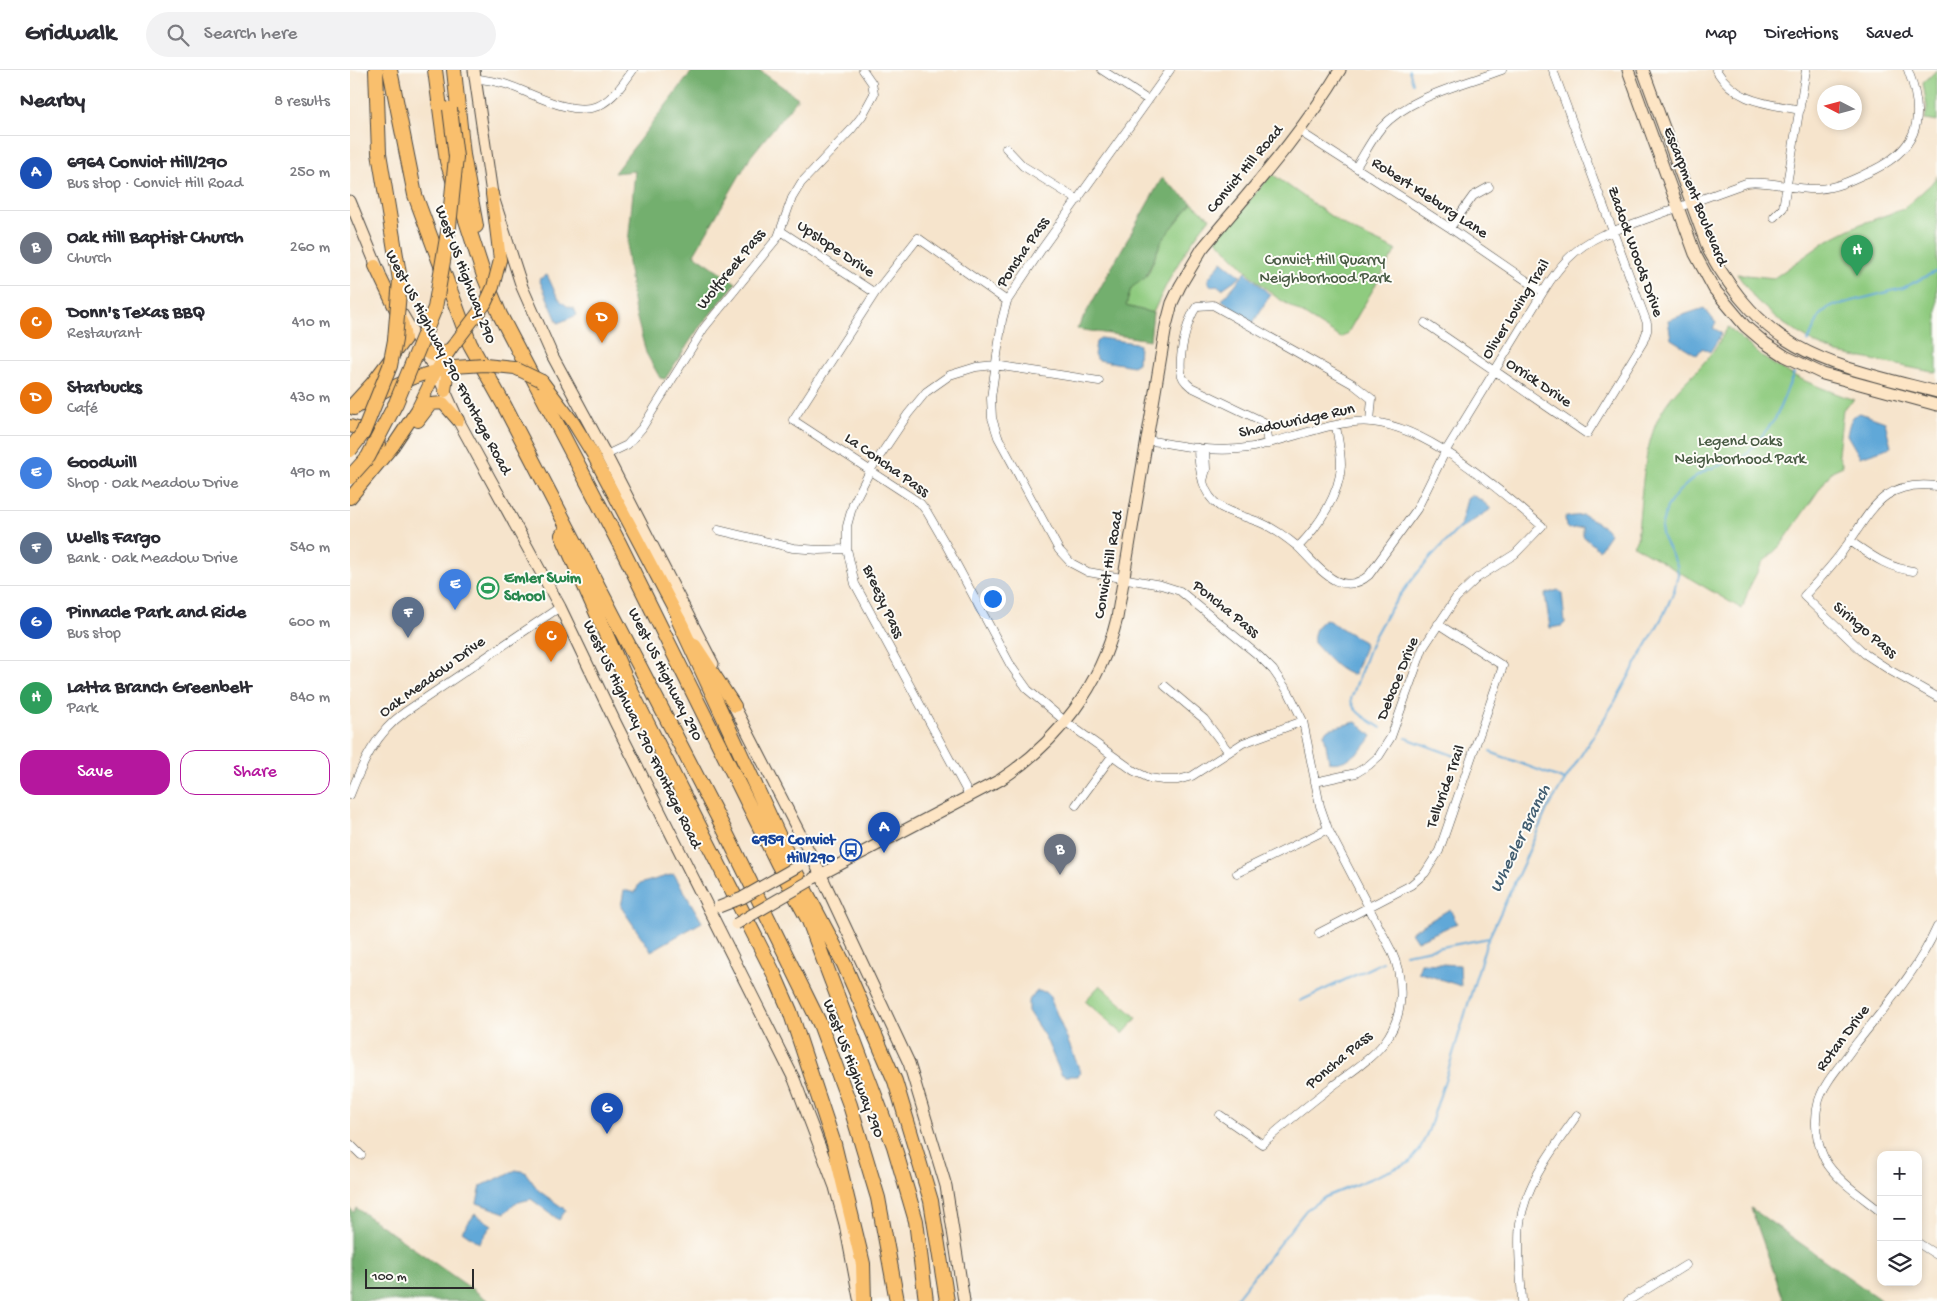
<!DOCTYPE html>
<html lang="en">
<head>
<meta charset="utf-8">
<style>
  :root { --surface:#fff; --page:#f2f2f3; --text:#2b2b33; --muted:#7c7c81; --line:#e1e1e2; --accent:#b5179e }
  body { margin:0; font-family:"Gochi Hand",sans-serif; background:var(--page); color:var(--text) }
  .controls { position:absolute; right:15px; bottom:15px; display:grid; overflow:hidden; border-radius:10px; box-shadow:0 2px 8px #0003 }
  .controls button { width:45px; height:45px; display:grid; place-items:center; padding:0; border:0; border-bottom:1px solid var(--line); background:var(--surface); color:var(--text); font:25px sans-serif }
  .compass { position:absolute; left:1467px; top:15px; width:45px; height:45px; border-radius:50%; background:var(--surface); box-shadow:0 2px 8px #0003; rotate:276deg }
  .scale { position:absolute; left:15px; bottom:12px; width:109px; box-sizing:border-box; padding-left:5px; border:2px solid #2b2b2b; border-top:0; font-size:14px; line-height:18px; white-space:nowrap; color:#2b2b2b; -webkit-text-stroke:4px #fdfcf7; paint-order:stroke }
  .you { position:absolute; left:642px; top:528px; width:18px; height:18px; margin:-12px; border:4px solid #fff; border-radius:50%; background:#1a73e8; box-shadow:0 0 0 8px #1a73e833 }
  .badge { display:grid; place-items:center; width:32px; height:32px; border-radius:50%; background:var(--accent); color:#fff; font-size:16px; font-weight:700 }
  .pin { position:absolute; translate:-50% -41px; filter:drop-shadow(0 1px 2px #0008) }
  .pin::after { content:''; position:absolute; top:26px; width:18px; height:15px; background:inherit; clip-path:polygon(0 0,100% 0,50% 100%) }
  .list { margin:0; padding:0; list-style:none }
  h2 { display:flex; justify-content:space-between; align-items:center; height:65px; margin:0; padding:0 20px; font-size:21px }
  h2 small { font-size:16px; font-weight:400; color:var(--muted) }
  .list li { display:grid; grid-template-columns:32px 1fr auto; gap:15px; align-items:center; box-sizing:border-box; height:75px; padding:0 20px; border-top:1px solid var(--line) }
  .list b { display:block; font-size:19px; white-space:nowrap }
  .list p { margin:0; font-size:16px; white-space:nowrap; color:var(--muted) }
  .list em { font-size:16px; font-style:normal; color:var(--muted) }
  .actions { display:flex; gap:10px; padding:15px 20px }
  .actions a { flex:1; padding:11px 0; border:1px solid var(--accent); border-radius:15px; text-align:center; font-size:18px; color:var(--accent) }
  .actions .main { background:var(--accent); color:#fff }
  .icon { flex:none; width:28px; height:28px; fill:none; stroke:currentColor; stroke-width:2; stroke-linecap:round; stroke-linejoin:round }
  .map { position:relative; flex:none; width:1587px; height:1231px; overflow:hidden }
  header { display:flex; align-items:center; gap:30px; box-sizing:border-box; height:70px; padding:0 25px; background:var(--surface); border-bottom:1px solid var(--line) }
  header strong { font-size:24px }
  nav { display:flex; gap:28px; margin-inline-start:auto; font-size:18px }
  .search { width:350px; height:45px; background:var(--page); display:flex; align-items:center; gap:12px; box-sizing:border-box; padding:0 18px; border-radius:28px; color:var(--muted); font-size:19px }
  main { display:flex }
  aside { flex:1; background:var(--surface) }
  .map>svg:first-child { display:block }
</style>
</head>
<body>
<header>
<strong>Gridwalk</strong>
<div class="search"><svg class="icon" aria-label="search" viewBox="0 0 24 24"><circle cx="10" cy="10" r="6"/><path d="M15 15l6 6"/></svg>Search here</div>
<nav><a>Map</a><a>Directions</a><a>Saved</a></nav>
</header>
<main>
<aside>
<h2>Nearby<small>8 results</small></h2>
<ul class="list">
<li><span class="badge" style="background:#1a4fb4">A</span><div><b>6964 Convict Hill/290</b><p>Bus stop · Convict Hill Road</p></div><em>250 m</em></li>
<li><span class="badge" style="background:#6b7280">B</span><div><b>Oak Hill Baptist Church</b><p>Church</p></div><em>260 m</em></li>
<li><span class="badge" style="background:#e8710a">C</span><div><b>Donn's Texas BBQ</b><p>Restaurant</p></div><em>410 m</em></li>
<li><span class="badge" style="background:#e8710a">D</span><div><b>Starbucks</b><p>Café</p></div><em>430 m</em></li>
<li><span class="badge" style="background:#3f7fe0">E</span><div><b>Goodwill</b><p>Shop · Oak Meadow Drive</p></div><em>490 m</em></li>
<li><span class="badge" style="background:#5c6f8a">F</span><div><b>Wells Fargo</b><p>Bank · Oak Meadow Drive</p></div><em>540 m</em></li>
<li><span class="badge" style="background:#1a4fb4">G</span><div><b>Pinnacle Park and Ride</b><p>Bus stop</p></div><em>600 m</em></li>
<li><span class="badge" style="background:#2e9e5b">H</span><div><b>Latta Branch Greenbelt</b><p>Park</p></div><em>840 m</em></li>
</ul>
<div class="actions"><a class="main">Save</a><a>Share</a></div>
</aside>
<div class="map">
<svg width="1587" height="1231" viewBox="0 0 1587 1231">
  <rect width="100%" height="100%" fill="#fdfcf7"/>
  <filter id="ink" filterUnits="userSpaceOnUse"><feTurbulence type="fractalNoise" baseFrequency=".02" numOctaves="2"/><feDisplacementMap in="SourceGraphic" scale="10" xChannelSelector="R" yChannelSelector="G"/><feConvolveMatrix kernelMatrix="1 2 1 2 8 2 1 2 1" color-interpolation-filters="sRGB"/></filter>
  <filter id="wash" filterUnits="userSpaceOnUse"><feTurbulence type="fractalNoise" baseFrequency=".0096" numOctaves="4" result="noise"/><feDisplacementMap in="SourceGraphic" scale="20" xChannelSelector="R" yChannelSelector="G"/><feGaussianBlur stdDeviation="1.12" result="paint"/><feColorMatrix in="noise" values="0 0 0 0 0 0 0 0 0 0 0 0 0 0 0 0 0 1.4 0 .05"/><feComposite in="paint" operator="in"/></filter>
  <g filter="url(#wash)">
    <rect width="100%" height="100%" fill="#f6e4cc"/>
    <path fill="#8fcb7f" stroke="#5d7b55" d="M 1587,0 L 1587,52 L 1575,50 L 1577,37 L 1573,13 Z
      M 922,104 L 982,147 L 1004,161 L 1046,180 L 997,264 L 991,268 L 926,227 L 906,210 L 866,169 Z
      M 1587,106 L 1587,303 L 1488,283 L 1466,274 L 1431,252 L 1406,230 L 1387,204 L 1424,208 L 1478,170 L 1508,155 L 1553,139 L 1581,114 Z
      M 842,133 L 860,148 C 836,177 818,209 803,243 L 776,236 L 781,218 L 798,204 L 812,170 Z
      M 1378,257 C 1391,268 1403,280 1417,290 C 1443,308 1474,319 1504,330 L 1493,339 L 1488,384 L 1493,396 L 1482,401 L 1431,475 L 1412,493 L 1399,518 L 1392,539 L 1283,475 L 1287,469 C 1292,429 1292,376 1312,341 C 1323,321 1342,307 1357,289 C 1365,280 1371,268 1378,257 Z
      M 750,915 L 787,948 L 773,964 L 735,931 Z"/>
    <path fill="#73af6e" stroke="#4f6d4c" d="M 343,0 L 409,0 L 448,28 L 401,86 L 344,184 L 386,213 L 348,259 L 315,309 L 310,308 L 296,283 L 284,237 L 277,185 L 285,101 L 264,103 Z
      M 812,108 L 842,133 L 812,170 L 795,208 L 781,218 L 776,236 L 803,243 L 800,270 L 727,259 Z
      M 6,1138 L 139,1231 L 0,1231 L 0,1139 L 4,1142 Z
      M 1401,1138 L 1532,1231 L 1434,1231 Z"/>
    <path fill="#61a8d8" stroke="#466a82" d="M 872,191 L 891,206 L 872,219 L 867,215 L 862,216 L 858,213 L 858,209 Z
      M 896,202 L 920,225 L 903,253 L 872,230 Z
      M 197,205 C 204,218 208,236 224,238 L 227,245 L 208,253 L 189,209 Z
      M 1354,238 L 1366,253 L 1363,258 L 1372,263 L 1360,282 L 1352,278 L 1347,285 L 1321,269 L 1318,250 Z
      M 750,268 L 785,273 L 789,275 L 788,293 L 783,296 L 748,290 L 744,285 L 746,272 Z
      M 1510,343 L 1535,352 L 1541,377 L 1510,387 L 1497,365 C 1499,356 1500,345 1510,343 Z
      M 1122,425 L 1131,430 L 1141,439 L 1109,460 L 1117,429 Z
      M 1233,445 L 1247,452 L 1247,453 L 1255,458 L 1260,464 L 1249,480 L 1233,466 L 1233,457 L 1218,459 L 1216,457 L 1215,447 Z
      M 1208,520 L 1212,523 L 1215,553 L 1212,556 L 1200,558 L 1195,524 Z
      M 976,549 L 1014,572 L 1015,576 L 1004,605 C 988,602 975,584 964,573 C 962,564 967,553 976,549 Z
      M 1006,652 L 1022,666 C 1015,679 995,696 979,692 L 974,663 L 978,659 Z
      M 324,804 L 352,852 L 301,881 L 271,837 L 274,820 L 285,823 L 289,814 Z
      M 1100,839 L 1107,853 L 1067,871 L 1061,862 Z
      M 1071,893 L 1110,895 L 1111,916 L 1068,902 Z
      M 687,921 L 696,922 L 699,925 L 731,1003 L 728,1006 L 716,1006 L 711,1004 L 695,967 L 678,941 L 678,931 Z
      M 166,1100 L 175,1102 L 189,1121 L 216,1140 L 209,1150 L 181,1129 L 165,1133 L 155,1143 L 127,1133 L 131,1116 Z
      M 125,1144 L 142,1155 L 129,1173 L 112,1161 Z"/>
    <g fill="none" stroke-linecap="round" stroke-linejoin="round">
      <path stroke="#61a8d8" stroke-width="2" d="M 1059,0 L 1063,13
        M 1458,271 L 1470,245 L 1479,237 L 1553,218 L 1587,201
        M 1031,658 C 1021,651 1002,643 1001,629 C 1009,609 1015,587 1024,567 C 1045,526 1077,490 1110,457
        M 1056,668 L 1105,686
        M 1140,682 L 1215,710
        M 1055,884 L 1139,868
        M 950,931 L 1033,892
        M 884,1231 L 956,1140 L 975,1127 L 1059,1093 L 1069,1081 L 1079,1059 L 1097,1004 L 1136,874 L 1174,792 L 1197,739 L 1264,633 L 1314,544 L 1324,521 L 1328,505 L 1327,495 L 1313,468 L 1311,458 L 1317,437 L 1327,423 L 1346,406 L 1359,399 L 1392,388 L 1399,382 L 1425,349 L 1444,303"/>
    </g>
  </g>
  <g filter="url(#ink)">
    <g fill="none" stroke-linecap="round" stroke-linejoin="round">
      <g stroke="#494743" stroke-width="9">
        <path id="street" d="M 752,0 L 798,30
          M 820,0 L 691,180 L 657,231 L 652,250 L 641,328 L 642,348 L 648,367 L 709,480 L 721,493 L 738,502 L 811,515 L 830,521 L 909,586 L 923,600 L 939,623 L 953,651 L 970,736 L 978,759 L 1041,880 C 1055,910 1055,947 1033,974 C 1019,991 998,1004 980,1018 C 957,1036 934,1054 912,1074 L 870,1045
          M 1366,0 C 1387,33 1415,33 1450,40
          M 124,8 C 135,10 145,11 155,14 C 181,22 220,47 248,36 C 263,29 274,13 283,0
          M 949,61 L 1100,158 L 1193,222
          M 656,78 L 673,96 L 728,130
          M 1006,97 C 1014,85 1021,70 1031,58 C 1060,26 1112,15 1152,0
          M 1424,147 L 1433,138 L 1456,0
          M 1100,158 L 1123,126 L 1139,117
          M 431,161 L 525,223
          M 657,231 L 568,168 L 525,223 L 443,350 L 570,433 L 577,442 L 595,473 L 661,596 L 678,620 L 716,652 L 784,701 L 799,708 L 813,710 L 828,710 L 842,706 L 893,673 L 953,651
          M 1075,253 L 1237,364 L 1293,272 L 1297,261 L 1297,253 L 1203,0
          M 797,370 C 832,376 867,384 903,377 C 937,370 990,348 1022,352 C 1079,357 1149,420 1192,456 L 1165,484 L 1127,508 L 1106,528 L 1073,578 L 1041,667 L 1029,686 L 1019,695 L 1006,703 L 965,712
          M 918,374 L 914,352 L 841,317 C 836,313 831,307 831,301 C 829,284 837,249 847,236 L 863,235 L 1003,314 L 1022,329 L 1020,351
          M 848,378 C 848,390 850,401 853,412 C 862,442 884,442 909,452 C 924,458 936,467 948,477 C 968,457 990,424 991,395 C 991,382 988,369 986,356
          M 256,385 L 277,375 L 292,358 L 354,258 L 428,167 L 442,128 L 451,113 L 501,60 L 512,46 L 524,24 L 522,13 L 513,0
          M 853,411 L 856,399 L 855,379
          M 1587,416 C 1530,409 1521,443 1492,482 C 1481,497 1467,512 1454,526 L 1515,584 L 1541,601 L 1587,627
          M 368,460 L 443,478 L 469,480 L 497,479
          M 1500,471 C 1521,485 1537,498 1563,501
          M 948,477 C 968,496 990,530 1019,505 L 1067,439 L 1095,382 L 1193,222 C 1209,196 1224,178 1252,165 L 1396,113 C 1421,110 1443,120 1468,119 C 1485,118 1500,111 1515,104 C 1566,82 1578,52 1558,0
          M 815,616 L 854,649 L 878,681
          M 0,725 C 13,692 26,663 55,642 L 210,537
          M 620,727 L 505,514 L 497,479 L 497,456 L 503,434 L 521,399 L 558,344 L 576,322 L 600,305 L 626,297 L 645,295 L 749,311
          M 726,735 L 762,686
          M 887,803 L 978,759
          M 969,863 L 1061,815 L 1075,803 L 1089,781 L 1153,596 L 1088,554
          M 0,1074 L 11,1085
          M 1531,1142 C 1514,1128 1486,1110 1475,1090 C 1466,1072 1463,1050 1469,1030 C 1475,1011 1491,995 1502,979 C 1532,940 1567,902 1587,857
          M 1568,1173 L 1587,1185
          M 1172,1231 C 1171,1206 1167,1179 1170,1153 C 1176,1112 1204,1078 1227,1045
          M 1278,1231 L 1336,1195"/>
      </g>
      <g stroke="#494743" stroke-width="13">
        <path id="secondary" d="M 124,0 L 142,124 L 172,217 L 202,285 L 256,385 L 363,594
          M 1278,0 L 1345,184 L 1364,219 L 1395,256 L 1415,273 L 1435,286 L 1473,304 L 1587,335
          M 1293,0 L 1359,181 C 1417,286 1480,294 1587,322
          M 0,131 L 30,204
          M 52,244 L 86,301 L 108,350 L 210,537 L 266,654 L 444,1009 L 485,1117 L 495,1154 L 509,1228
          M 380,628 L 471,805 L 559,993 L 596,1116 L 614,1231
          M 464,808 L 650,710 C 708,672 751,615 767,548 L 816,256 L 822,233 L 830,216 L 852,179 C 900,121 951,65 990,0"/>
      </g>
      <g stroke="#494743" stroke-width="14">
        <path id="primary" d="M 142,124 L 150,190
          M 75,282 L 85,286 L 100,279
          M 192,311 L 223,352 L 242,383 L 333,556
          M 95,321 L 97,305 L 104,297
          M 0,337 L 22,313 L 55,269 L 53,255 L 25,196
          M 4,339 C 31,322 58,307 90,300
          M 68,351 L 81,334 L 93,333 L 108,350
          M 0,356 L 24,363 L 29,374 L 28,377
          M 0,428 L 43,376 L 67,340 L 86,301 L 102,277
          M 345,575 L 385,636"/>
      </g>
      <g stroke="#494743" stroke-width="16">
        <path id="highway" d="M 26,0 L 29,83
          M 40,0 L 65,125 L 120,274 L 154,335 L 374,759 L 470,954 L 500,1035 L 528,1128 L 547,1231
          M 85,0 L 97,91 L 134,206 L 150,245 L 269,473 L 428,794 L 459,851 L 544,1076 L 566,1151 L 576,1231
          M 104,0 L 113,85 L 126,156
          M 212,465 L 282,623 L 424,904 L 440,941 L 484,1074 L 513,1194 L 514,1231
          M 328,549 L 446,803 L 494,894 L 545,1011 L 581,1131 L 597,1231"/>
      </g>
      <use href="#street" stroke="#fff" stroke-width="8"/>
      <use href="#secondary" stroke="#fde5c5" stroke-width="11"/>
      <use href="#primary" stroke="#f9bf6d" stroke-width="12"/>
      <use href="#highway" stroke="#f9bf6d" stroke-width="14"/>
      <g stroke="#494743" stroke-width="13" stroke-linecap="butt">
        <path id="secondary-bridge" d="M 369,837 L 392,828 L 450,795
          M 386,854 L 460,811"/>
      </g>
      <g stroke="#494743" stroke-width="14" stroke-linecap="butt">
        <path id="primary-bridge" d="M 102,277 L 135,234 L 143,217 L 150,190
          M 104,297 L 135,295 L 165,298 L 192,311"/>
      </g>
      <g stroke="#494743" stroke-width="16" stroke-linecap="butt">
        <path id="highway-bridge" d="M 0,380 L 13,363 L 40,296 L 45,270 L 50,210 L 29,83
          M 0,407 L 18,387 L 46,333 L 85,238 L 99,156 L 106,87 L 100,39"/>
      </g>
      <use href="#secondary-bridge" stroke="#fde5c5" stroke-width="11"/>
      <use href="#primary-bridge" stroke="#f9bf6d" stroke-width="12"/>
      <use href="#highway-bridge" stroke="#f9bf6d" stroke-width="14"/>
    </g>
  </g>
  <defs>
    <g id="stadium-ring" transform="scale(1.125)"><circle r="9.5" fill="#fdfcf7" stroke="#2e9e5b" stroke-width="1.5"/><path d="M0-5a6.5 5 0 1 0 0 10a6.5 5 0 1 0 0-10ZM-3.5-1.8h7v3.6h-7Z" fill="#2e9e5b"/></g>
    <g id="bus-ring" transform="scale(1.125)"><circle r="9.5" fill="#fdfcf7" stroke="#1a4fb4" stroke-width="1.5"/><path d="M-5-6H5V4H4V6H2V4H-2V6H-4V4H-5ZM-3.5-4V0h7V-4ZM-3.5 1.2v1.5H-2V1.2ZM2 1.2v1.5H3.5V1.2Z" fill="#1a4fb4"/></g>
  </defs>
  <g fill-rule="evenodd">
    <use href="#stadium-ring" x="138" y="518"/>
    <use href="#bus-ring" x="501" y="780"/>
  </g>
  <g text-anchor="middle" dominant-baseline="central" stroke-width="4" stroke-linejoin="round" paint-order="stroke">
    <g font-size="16" fill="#2b2b2b" stroke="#fdfcf7">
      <text transform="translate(896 100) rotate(-50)">Convict Hill Road</text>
      <text transform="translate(1344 127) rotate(68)">Escarpment Boulevard</text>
      <text transform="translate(1079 129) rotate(33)">Robert Kleburg Lane</text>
      <text transform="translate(485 180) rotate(34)">Upslope Drive</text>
      <text transform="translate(1284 182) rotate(70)">Zadock Woods Drive</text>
      <text transform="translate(674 183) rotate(-56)">Poncha Pass</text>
      <text transform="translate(382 200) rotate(-51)">Wolfcreek Pass</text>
      <text transform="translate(114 205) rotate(69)">West US Highway 290</text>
      <text transform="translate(1167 240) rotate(-58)">Oliver Loving Trail</text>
      <text transform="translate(97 293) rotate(62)">West US Highway 290 Frontage Road</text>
      <text transform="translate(1188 314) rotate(34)">Orrick Drive</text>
      <text transform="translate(947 352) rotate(-12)">Shadowridge Run</text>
      <text transform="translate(536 396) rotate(35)">La Concha Pass</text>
      <text transform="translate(760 495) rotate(-80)">Convict Hill Road</text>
      <text transform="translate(532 532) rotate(65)">Breezy Pass</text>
      <text transform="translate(875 540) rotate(39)">Poncha Pass</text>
      <text transform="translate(1514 561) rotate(40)">Siringo Pass</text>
      <text transform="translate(314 605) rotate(63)">West US Highway 290</text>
      <text transform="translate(83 608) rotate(-36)">Oak Meadow Drive</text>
      <text transform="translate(1049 609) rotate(-68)">Debcoe Drive</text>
      <text transform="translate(291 665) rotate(64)">West US Highway 290 Frontage Road</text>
      <text transform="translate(1097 717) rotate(-70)">Telluride Trail</text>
      <text transform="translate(1494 969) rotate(-53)">Rotan Drive</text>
      <text transform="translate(990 991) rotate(-40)">Poncha Pass</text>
      <text transform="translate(502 999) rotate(69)">West US Highway 290</text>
    </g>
    <g font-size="16" fill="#495b44" stroke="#fdfcf7">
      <text x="975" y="191">Convict Hill Quarry<tspan x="975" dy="18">Neighborhood Park</tspan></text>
      <text x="1390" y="372">Legend Oaks<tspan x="1390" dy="18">Neighborhood Park</tspan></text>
    </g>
    <g font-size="16" font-weight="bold" fill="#27864d" stroke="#fdfcf7" text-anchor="start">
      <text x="154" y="509">Emler Swim<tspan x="154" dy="18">School</tspan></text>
    </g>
    <g font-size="16" font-weight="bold" fill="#164399" stroke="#fdfcf7" text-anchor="end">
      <text x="485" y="771">6959 Convict<tspan x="485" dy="18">Hill/290</tspan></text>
    </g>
    <g font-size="18" font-style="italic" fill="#415d70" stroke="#fdfcf7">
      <text transform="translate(1171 769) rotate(-64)">Wheeler Branch</text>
    </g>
  </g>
</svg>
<div class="controls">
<button>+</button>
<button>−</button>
<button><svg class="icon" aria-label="layers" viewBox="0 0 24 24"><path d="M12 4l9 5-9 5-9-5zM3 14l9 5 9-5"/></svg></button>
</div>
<svg class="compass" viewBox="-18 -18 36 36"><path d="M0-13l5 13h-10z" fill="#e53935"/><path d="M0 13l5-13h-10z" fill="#7c7c81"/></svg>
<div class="scale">100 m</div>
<div class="you"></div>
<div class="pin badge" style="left:534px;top:783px;background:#1a4fb4">A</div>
<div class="pin badge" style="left:710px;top:805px;background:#6b7280">B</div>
<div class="pin badge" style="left:201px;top:592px;background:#e8710a">C</div>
<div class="pin badge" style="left:252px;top:273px;background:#e8710a">D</div>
<div class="pin badge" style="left:105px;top:540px;background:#3f7fe0">E</div>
<div class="pin badge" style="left:58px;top:568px;background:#5c6f8a">F</div>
<div class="pin badge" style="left:257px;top:1064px;background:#1a4fb4">G</div>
<div class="pin badge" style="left:1507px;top:206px;background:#2e9e5b">H</div>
</div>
</main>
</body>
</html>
